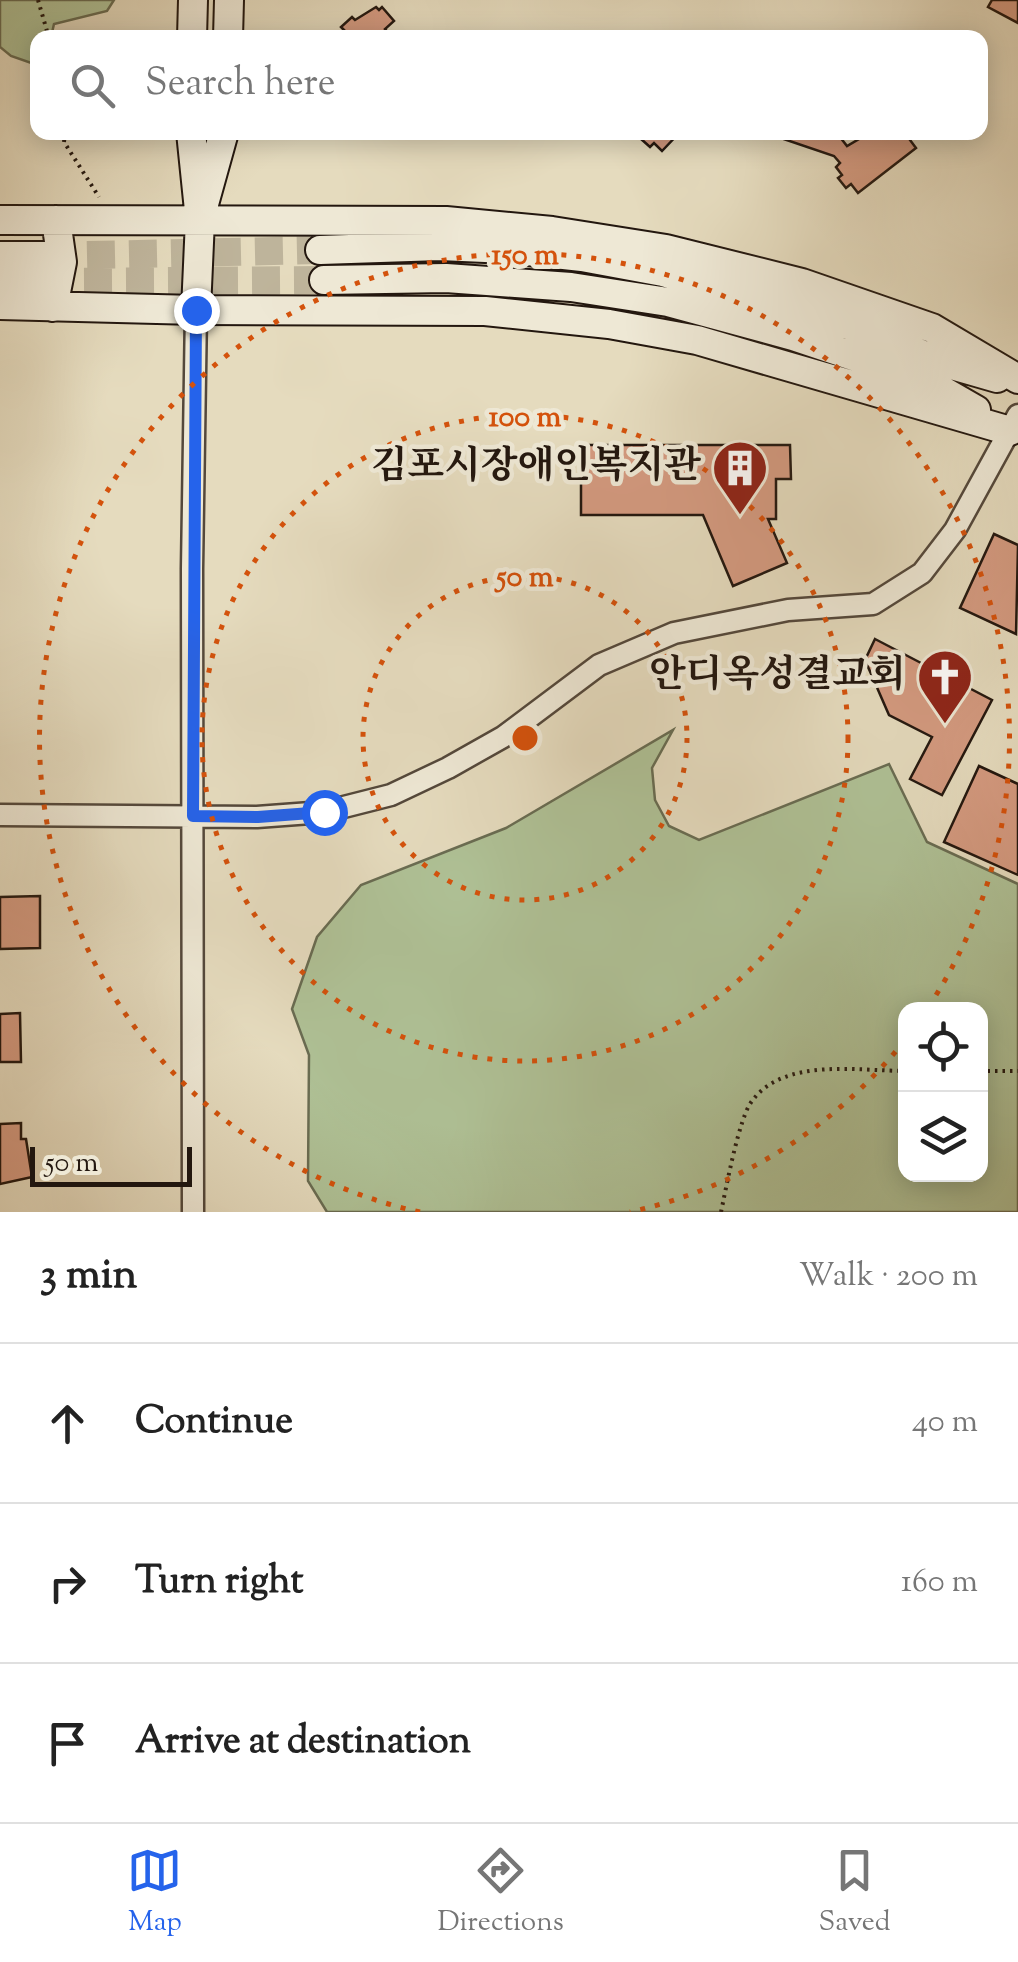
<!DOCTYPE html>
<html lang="en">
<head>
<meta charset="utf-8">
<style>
  :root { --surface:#fff; --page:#f2f2f2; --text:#222; --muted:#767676; --line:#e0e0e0; --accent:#2563eb }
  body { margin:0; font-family:"Sorts Mill Goudy","Noto Serif KR",serif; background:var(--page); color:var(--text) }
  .controls { position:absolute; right:30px; bottom:30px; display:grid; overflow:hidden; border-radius:20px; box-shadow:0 5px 25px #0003 }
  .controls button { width:90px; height:90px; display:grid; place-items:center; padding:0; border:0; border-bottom:2px solid var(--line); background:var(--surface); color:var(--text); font:50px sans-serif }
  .scale { position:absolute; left:30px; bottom:25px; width:162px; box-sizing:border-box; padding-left:10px; border:5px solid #23170f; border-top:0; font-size:28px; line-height:35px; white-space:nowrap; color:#23170f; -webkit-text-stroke:8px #eee8d5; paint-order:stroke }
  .stop { position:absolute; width:30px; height:30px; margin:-22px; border:8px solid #2563eb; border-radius:50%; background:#fff }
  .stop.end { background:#2563eb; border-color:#fff; box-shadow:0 2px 10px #0008 }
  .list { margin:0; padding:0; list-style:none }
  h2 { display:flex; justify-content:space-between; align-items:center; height:130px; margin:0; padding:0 40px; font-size:42px }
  h2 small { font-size:32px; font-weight:400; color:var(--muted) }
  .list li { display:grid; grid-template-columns:65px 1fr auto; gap:30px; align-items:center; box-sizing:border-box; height:160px; padding:0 40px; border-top:2px solid var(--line) }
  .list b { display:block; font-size:38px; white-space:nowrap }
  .list em { font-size:32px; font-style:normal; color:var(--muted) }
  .icon { flex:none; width:55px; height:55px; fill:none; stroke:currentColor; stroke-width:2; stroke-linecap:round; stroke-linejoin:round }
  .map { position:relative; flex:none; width:1018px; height:1212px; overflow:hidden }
  .search { position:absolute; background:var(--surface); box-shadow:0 5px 25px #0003; left:30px; right:30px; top:30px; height:110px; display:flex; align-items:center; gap:25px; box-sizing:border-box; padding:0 35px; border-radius:20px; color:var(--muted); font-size:38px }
  .sheet { height:610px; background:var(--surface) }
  nav { display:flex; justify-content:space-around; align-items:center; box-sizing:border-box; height:140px; border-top:2px solid var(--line); background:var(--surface); font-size:28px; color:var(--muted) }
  nav a { display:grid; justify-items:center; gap:5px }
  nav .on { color:var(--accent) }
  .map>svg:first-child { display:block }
</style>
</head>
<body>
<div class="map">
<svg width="1018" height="1212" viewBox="0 0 1018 1212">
  <rect width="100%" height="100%" fill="#e5dbbe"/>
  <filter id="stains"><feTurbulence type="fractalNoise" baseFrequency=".002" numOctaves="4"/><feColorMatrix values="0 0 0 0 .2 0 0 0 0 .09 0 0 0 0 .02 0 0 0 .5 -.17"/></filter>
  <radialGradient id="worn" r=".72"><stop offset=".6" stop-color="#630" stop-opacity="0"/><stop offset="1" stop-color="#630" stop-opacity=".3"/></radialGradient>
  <path fill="#afc196" stroke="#696c52" stroke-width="2.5" fill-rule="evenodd" d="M 0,0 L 114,0 L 107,11 L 54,24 L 51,37 L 38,38 L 37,65 L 11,56 L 0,47 Z
    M 673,730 L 652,768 L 655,800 L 669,826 L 699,840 L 889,764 L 927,842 L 1018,884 L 1018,1212 L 327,1212 L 308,1181 L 309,1055 L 292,1009 L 317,937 L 361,885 L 506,828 ZM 906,1009 L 980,1009 L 980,1174 L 906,1174 Z"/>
  <path fill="#d49a80" stroke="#23170f" stroke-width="2.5" d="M 992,0 L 1018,0 L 1018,23 L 988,7 Z
    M 376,7 L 379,10 L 382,7 L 394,21 L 385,29 L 393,38 L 335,38 L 344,30 L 341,27 L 352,17 L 355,20 Z
    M 642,132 L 680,132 L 662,151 L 654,143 L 650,147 L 640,138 Z
    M 763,132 L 842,132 L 840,137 L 847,146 L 871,132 L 877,137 L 882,132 L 914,132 L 916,135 L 910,140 L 916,148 L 858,193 L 851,184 L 846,188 L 838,178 L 842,175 L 836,167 L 840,163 L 834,156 Z
    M 581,445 L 790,445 L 791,479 L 776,479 L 776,519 L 768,519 L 787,563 L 733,586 L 703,515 L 581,515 Z
    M 994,534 L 1018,545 L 1016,634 L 960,608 Z
    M 875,639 L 992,700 L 942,795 L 910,779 L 932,737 L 889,715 L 865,660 Z
    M 979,766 L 1018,784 L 1018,875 L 944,842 Z
    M 40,896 L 40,948 L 0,949 L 0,897 Z
    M 20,1013 L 21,1062 L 0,1062 L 0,1014 Z
    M 21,1123 L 21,1139 L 26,1139 L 32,1177 L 0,1184 L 0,1124 Z"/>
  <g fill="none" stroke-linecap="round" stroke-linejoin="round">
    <path stroke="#beb49b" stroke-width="28" stroke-dasharray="28 14" stroke-linecap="butt" d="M 45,256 L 320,250
      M 42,282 L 324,280"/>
    <g stroke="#54483b" stroke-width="25">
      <path id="street" d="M 0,815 L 257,817 L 324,812 L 391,795 L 448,768 L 503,737 L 599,665 L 674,633 L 788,610 L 873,604 L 922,573 L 955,530 L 1018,415
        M 193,1212 L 192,569 L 196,310"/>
    </g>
    <g stroke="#23170f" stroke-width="32">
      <path id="secondary" d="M 192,38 L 193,0
        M 228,38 L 229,0
        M 191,132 L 200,220 L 196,310
        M 204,204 L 224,132
        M 0,220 L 446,221 L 552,231 L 666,249 L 802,283 L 932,328 L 1018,379
        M 320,250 L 440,246 L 508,249 L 582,257 L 663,272 L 849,325 L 938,361 L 997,378
        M 0,256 L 45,256
        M 324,280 L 446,278 L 571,287 L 668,302 L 793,336 L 922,379 L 976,410
        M 0,283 L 42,282
        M 0,305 L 196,310 L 485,311 L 609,324 L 697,340 L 1010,431
        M 53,307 L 62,262 L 56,220"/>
    </g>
    <path stroke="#23170f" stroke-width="4" stroke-dasharray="2.5 5" stroke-linecap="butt" d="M 38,0 L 49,38
      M 65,132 L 64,142 L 99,197
      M 980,1071 L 1018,1071
      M 721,1212 C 726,1189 739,1117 752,1101 C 784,1057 859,1071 906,1071"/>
    <use href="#street" stroke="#eee8d5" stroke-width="20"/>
    <use href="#secondary" stroke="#eee8d5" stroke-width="28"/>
  </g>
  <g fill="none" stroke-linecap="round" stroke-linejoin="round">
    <path stroke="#2563eb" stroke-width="12" d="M 196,310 L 193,816 L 258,817 L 324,812"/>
  </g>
  <g fill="none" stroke="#d4520c" stroke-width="5" stroke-dasharray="5 10">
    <circle cx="525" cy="738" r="162"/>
    <circle cx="525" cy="738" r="323"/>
    <path d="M905 1040A485 485 0 0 1 630 1212M420 1212A485 485 0 1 1 927 1009"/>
  </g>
  <defs>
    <g id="building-pin" transform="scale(2.875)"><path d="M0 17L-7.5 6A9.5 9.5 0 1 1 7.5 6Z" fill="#8f2418" stroke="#eee8d5"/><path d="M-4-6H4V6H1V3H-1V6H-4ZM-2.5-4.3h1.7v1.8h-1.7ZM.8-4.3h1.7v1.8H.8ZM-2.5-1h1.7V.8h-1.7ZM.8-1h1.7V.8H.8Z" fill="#fff"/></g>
    <g id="church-pin" transform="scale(2.875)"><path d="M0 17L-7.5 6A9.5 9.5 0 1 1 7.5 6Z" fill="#8f2418" stroke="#eee8d5"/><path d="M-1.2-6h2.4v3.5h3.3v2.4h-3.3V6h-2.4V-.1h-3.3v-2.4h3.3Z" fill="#fff"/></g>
  </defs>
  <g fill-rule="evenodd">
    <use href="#building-pin" x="740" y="468"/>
    <use href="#church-pin" x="945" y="677"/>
  </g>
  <g text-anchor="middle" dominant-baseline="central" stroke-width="9" stroke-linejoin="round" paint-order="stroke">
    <g font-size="38" font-weight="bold" fill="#23170f" stroke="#eee8d5" text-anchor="end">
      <text x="701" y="468">김포시장애인복지관</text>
      <text x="906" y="677">안디옥성결교회</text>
    </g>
  </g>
  <circle cx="525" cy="738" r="15" fill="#d4520c" stroke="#eee8d5" stroke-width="5"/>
  <g font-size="30" text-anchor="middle" font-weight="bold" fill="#d4520c" stroke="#eee8d5" stroke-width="9" stroke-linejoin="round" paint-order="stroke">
    <text x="525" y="264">150 m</text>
    <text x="525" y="426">100 m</text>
    <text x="525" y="586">50 m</text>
  </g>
  <rect width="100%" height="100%" filter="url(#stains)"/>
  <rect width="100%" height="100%" fill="url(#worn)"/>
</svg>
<div class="controls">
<button><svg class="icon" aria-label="locate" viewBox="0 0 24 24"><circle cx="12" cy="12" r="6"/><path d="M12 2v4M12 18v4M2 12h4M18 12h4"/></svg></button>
<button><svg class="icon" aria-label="layers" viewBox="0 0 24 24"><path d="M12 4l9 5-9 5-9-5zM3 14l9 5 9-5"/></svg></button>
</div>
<div class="scale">50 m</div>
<div class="stop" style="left:324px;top:812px"></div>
<div class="stop end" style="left:196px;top:310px"></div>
<div class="search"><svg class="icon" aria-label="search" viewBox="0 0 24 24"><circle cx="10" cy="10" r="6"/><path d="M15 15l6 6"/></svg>Search here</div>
</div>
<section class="sheet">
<h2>3 min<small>Walk · 200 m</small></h2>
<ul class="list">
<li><svg class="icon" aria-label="ahead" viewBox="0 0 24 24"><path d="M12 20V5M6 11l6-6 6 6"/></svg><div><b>Continue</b></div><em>40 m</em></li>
<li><svg class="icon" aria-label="right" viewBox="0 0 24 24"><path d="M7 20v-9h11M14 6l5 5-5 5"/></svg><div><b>Turn right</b></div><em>160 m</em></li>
<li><svg class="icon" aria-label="arrive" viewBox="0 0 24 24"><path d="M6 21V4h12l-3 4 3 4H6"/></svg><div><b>Arrive at destination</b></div></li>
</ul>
</section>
<nav>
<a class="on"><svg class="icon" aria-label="map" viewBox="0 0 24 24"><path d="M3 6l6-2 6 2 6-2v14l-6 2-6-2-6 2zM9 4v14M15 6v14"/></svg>Map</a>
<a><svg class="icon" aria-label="directions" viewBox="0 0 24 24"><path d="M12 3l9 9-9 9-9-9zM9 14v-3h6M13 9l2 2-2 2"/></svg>Directions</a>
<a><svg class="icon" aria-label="saved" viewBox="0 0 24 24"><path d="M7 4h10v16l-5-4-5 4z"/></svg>Saved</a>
</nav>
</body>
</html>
